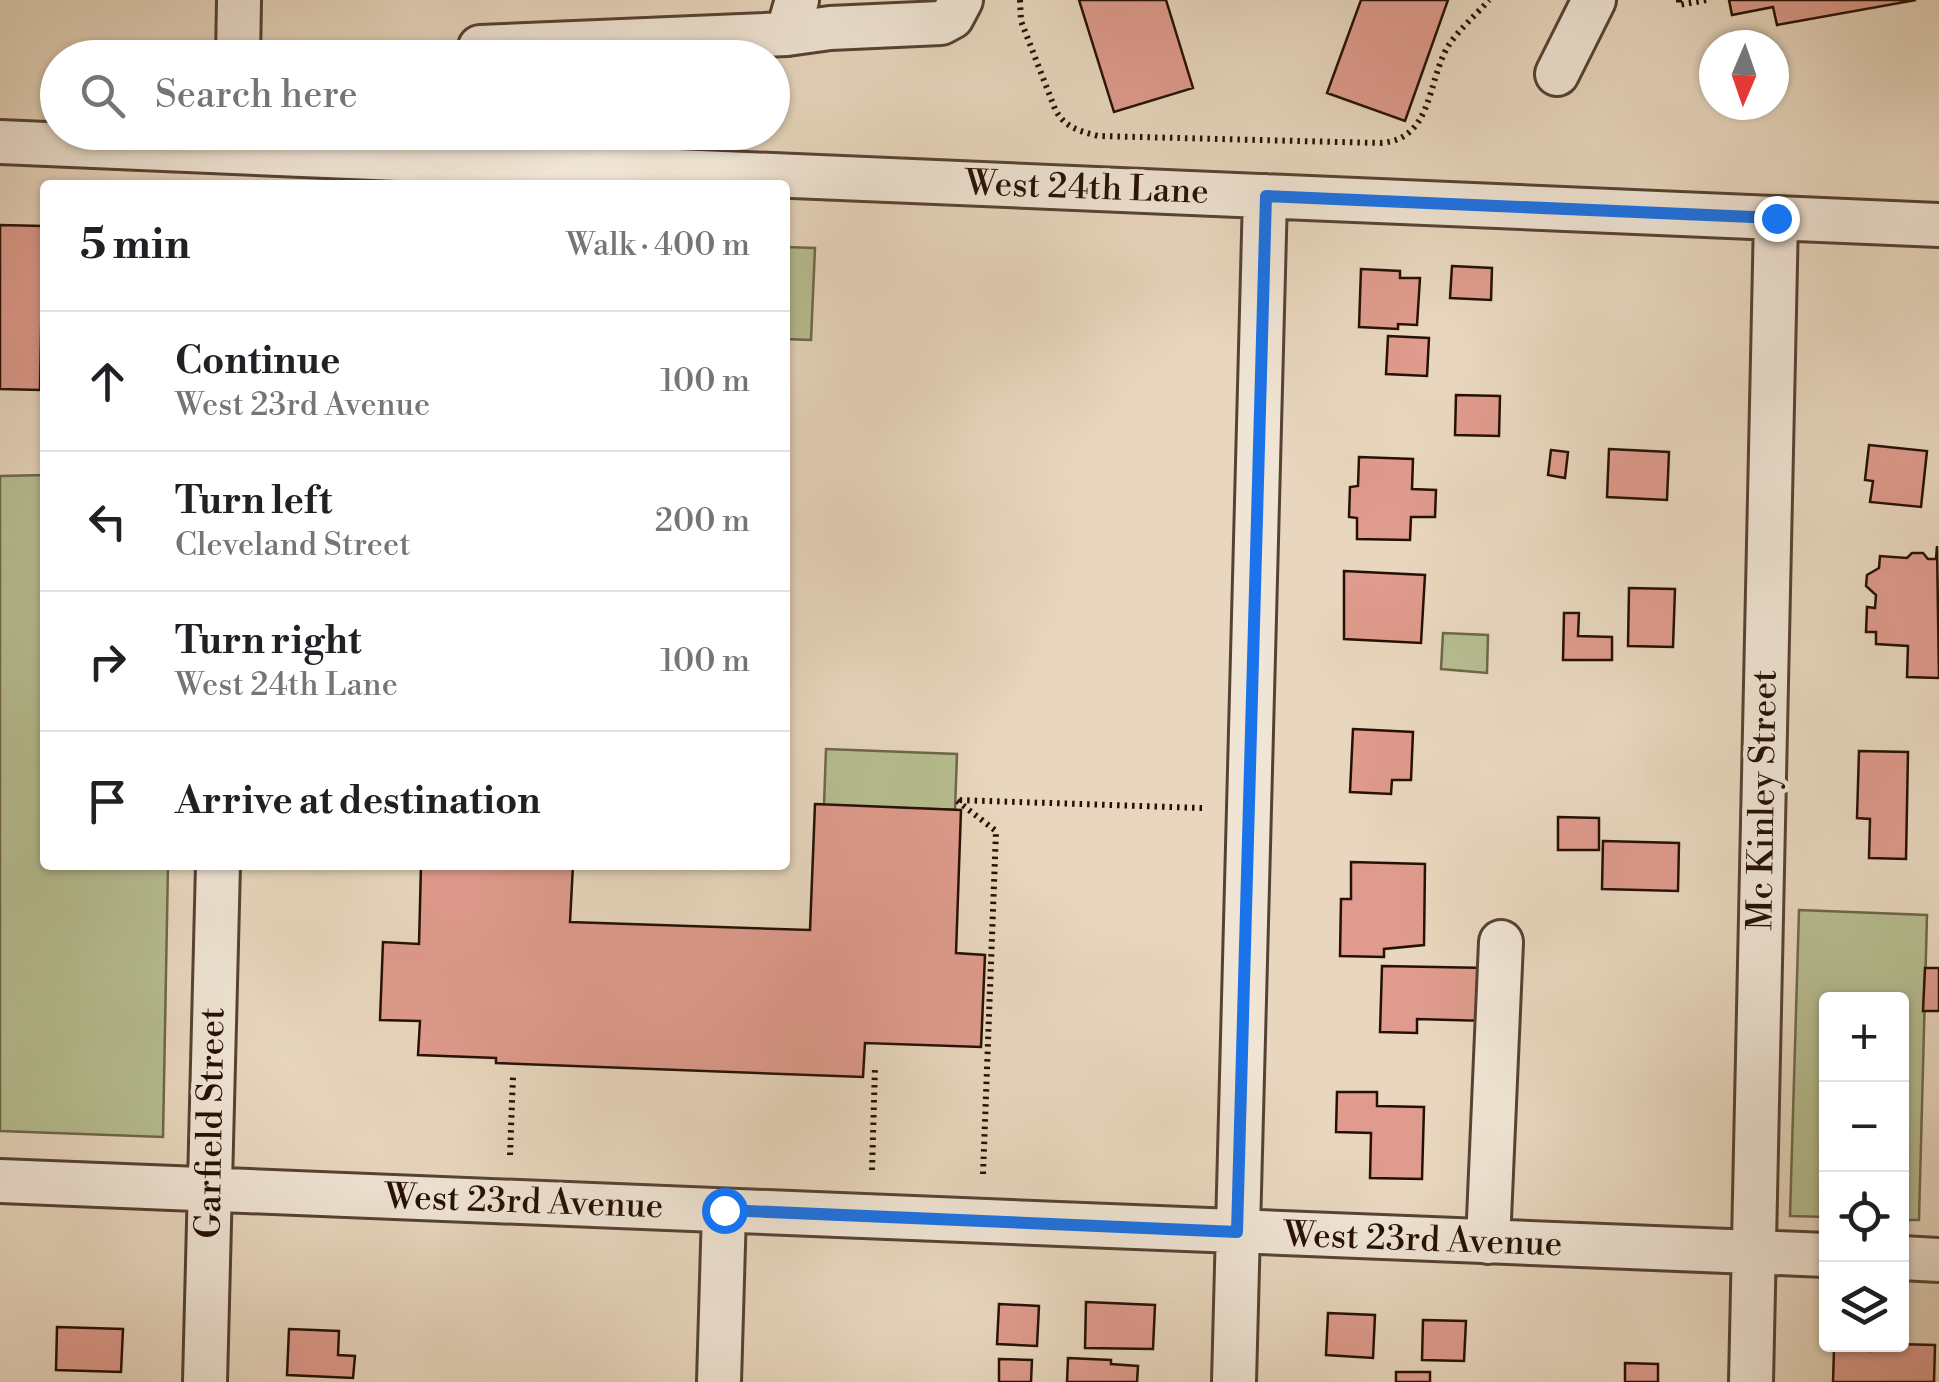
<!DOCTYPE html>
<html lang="en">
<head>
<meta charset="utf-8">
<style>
  :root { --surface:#fff; --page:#f2f2f2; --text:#202124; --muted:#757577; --line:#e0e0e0 }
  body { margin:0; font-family:"Libre Bodoni",serif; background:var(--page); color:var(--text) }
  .controls { position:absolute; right:30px; bottom:30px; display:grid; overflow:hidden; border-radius:10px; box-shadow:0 2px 8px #0004 }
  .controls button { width:90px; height:90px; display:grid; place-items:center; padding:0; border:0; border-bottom:2px solid var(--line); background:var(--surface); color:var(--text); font:50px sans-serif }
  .compass { position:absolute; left:1699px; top:30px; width:90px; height:90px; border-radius:50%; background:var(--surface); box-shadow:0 2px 8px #0004; rotate:182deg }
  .stop { position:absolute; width:30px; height:30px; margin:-22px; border:8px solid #1a73e8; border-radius:50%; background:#fff }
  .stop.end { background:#1a73e8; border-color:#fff; box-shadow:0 2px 10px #0008 }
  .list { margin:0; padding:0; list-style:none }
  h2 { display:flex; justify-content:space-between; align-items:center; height:130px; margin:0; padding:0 40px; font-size:42px }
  h2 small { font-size:32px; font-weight:400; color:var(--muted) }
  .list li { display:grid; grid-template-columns:65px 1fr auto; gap:30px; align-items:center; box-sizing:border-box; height:140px; padding:0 40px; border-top:2px solid var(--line) }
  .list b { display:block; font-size:38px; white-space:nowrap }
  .list p { margin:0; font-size:32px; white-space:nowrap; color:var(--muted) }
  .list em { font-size:32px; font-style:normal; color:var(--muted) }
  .icon { flex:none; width:55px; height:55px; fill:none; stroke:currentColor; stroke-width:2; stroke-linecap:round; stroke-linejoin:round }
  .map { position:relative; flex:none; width:1939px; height:1382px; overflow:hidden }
  .search { position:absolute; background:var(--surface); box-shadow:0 2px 8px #0004; left:40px; top:40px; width:750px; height:110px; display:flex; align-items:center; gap:25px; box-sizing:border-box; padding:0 35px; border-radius:55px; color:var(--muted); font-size:38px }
  .panel { position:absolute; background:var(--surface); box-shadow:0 2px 8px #0004; left:40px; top:180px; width:750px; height:690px; border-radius:10px }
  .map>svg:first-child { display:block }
</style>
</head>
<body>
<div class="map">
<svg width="1939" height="1382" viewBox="0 0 1939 1382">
  <rect width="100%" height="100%" fill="#e8d7be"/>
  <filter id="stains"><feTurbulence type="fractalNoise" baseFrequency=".002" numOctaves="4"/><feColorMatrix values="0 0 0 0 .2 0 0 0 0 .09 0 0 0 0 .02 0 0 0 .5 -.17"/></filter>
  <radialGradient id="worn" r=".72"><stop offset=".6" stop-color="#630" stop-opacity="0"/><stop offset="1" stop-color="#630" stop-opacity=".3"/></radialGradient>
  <path fill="#b6be91" stroke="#6e674b" stroke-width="2.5" d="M 785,247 L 815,248 L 811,340 L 785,339 Z
    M 45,475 L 45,865 L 168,865 L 163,1137 L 0,1131 L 0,476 Z
    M 1443,633 L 1488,635 L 1487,673 L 1441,669 Z
    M 826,749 L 957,754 L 955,810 L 824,805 Z
    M 1799,910 L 1927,915 L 1919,1220 L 1902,1220 L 1902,999 L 1826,999 L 1826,1217 L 1790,1216 Z"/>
  <path fill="#df9b8d" stroke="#261005" stroke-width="2.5" d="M 1079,0 L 1166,0 L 1193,88 L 1114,112 Z
    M 1361,0 L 1448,0 L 1405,121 L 1327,93 Z
    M 1729,0 L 1916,0 L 1777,25 L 1773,7 L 1732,15 Z
    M 0,225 L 43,226 L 40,390 L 0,389 Z
    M 1452,266 L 1492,268 L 1491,300 L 1450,298 Z
    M 1361,269 L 1400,271 L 1400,278 L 1420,278 L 1417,325 L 1398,324 L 1398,329 L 1359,327 Z
    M 1388,336 L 1429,338 L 1427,376 L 1386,374 Z
    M 1456,395 L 1500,396 L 1499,436 L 1455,435 Z
    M 1869,445 L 1927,451 L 1921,507 L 1870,502 L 1873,481 L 1865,480 Z
    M 1609,449 L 1669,452 L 1667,500 L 1607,497 Z
    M 1551,450 L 1568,452 L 1565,478 L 1548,475 Z
    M 1359,457 L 1413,459 L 1412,489 L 1436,490 L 1435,517 L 1411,517 L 1410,540 L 1357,539 L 1357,518 L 1349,517 L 1350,487 L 1358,486 Z
    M 1937,546 L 1939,678 L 1907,677 L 1908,646 L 1876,644 L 1876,632 L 1866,632 L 1867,607 L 1875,608 L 1876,595 L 1866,586 L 1867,575 L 1879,568 L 1880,556 L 1907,558 L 1912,553 L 1923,553 L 1928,559 L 1936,559 Z
    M 1344,571 L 1425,575 L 1421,643 L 1344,639 Z
    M 1629,588 L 1675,589 L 1673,647 L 1628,646 Z
    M 1564,613 L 1579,613 L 1578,636 L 1612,637 L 1612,660 L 1563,660 Z
    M 1353,729 L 1413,732 L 1411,780 L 1392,780 L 1391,794 L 1350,792 Z
    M 1859,751 L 1908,752 L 1906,859 L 1869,858 L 1870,819 L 1857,818 Z
    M 815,804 L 961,810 L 956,953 L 985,955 L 981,1047 L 865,1043 L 863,1077 L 496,1063 L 496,1058 L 418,1055 L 420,1021 L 380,1020 L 383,942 L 419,944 L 421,865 L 573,865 L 570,922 L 810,930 Z
    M 1558,817 L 1599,818 L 1599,850 L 1558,850 Z
    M 1603,841 L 1679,843 L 1678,891 L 1602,889 Z
    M 1351,862 L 1425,864 L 1424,945 L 1384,949 L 1384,957 L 1340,956 L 1341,899 L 1351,899 Z
    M 1382,966 L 1488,968 L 1487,1021 L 1417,1019 L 1417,1033 L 1380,1032 Z
    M 1925,968 L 1939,968 L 1939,1011 L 1923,1011 Z
    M 1337,1092 L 1377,1092 L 1377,1106 L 1424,1107 L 1422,1179 L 1370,1178 L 1371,1133 L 1336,1132 Z
    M 1086,1302 L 1155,1305 L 1153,1349 L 1085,1348 Z
    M 999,1304 L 1039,1306 L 1037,1346 L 997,1344 Z
    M 1328,1313 L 1375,1315 L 1373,1358 L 1326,1355 Z
    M 1423,1320 L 1466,1321 L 1464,1361 L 1422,1360 Z
    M 57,1327 L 123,1329 L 121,1372 L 56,1370 Z
    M 289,1329 L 339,1331 L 338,1355 L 355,1356 L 353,1378 L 287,1375 Z
    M 1896,1344 L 1935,1345 L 1934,1382 L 1833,1382 L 1834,1349 L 1871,1351 L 1871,1347 L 1896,1348 Z
    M 1068,1358 L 1111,1360 L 1111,1364 L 1138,1366 L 1137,1382 L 1067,1382 Z
    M 999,1359 L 1032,1360 L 1031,1382 L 999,1382 Z
    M 1625,1363 L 1658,1364 L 1658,1382 L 1625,1382 Z
    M 1396,1372 L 1430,1372 L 1430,1382 L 1396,1382 Z"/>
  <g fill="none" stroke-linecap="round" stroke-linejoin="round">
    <g stroke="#564233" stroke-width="48">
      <path id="minor" d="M 787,34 L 830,28 L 941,23 L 952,17 L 961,0
        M 480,47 L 787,34 L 797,0
        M 238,58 L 239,0
        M 1557,74 L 1594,0
        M 0,142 L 1939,225
        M 0,1181 L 1826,1255
        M 1488,1242 L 1501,942
        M 1902,1258 L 1939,1260
        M 205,1382 L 218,865
        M 719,1382 L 724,1211
        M 1234,1382 L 1265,196
        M 1751,1382 L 1776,218"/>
    </g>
    <path stroke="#261005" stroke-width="6" stroke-dasharray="2.5 5" stroke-linecap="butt" d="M 1020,0 L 1021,21 L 1055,109 C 1064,127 1079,131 1098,136 L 1380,143 C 1432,140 1427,84 1447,48 C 1457,31 1476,15 1489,0
      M 1679,0 L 1679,5 L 1707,0
      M 510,1155 L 513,1076
      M 872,1170 L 875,1067
      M 983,1174 L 996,831 L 956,800 L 1203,808"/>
    <use href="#minor" stroke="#f0e5d5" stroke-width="42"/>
  </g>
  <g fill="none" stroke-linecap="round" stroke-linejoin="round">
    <path stroke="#1a73e8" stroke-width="12" d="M 724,1210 L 1237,1232 L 1266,196 L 1776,218"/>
  </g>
  <g text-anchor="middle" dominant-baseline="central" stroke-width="9" stroke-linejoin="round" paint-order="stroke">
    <g font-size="35" fill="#261005" stroke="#f0e5d5">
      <text transform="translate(1087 188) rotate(2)">West 24th Lane</text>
      <text transform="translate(1763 800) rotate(-89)">Mc Kinley Street</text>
      <text transform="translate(211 1123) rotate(-89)">Garfield Street</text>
      <text transform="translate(524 1202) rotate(2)">West 23rd Avenue</text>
      <text transform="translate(1423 1240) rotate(2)">West 23rd Avenue</text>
    </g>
  </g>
  <rect width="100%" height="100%" filter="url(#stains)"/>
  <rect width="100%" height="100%" fill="url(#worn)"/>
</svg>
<div class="controls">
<button>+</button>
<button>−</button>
<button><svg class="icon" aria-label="locate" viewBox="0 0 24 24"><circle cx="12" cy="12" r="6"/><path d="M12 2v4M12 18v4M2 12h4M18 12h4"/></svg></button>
<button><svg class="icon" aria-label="layers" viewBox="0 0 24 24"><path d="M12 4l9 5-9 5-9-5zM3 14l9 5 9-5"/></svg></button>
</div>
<svg class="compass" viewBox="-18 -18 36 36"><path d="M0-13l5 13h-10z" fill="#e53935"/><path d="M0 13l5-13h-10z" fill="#757577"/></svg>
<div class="stop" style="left:724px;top:1210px"></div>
<div class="stop end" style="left:1776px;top:218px"></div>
<div class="search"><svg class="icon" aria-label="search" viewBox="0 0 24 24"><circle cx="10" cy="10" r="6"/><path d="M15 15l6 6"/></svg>Search here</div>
<section class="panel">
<h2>5 min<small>Walk · 400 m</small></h2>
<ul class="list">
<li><svg class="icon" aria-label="ahead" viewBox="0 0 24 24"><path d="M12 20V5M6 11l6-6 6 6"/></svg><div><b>Continue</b><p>West 23rd Avenue</p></div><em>100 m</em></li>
<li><svg class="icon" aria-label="left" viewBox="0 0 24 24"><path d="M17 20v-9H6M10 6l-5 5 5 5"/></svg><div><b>Turn left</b><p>Cleveland Street</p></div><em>200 m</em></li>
<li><svg class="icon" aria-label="right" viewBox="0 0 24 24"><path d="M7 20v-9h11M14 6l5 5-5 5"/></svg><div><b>Turn right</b><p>West 24th Lane</p></div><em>100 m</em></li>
<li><svg class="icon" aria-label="arrive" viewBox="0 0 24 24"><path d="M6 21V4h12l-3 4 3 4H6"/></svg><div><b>Arrive at destination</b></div></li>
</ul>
</section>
</div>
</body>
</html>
